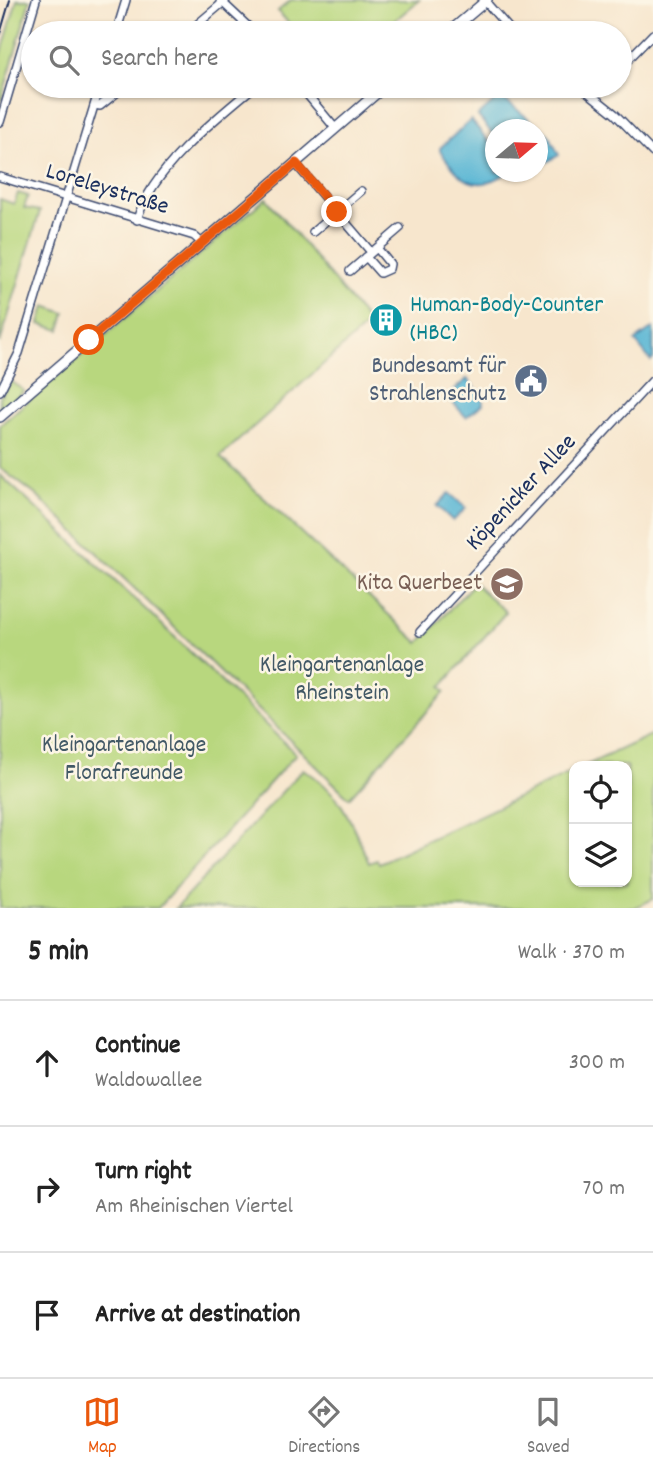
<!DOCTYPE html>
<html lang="en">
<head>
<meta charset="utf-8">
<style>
  :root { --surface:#fff; --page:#f2f2f2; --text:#222; --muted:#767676; --line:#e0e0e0; --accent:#ea580c }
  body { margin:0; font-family:Dekko,sans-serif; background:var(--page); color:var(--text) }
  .controls { position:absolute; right:21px; bottom:21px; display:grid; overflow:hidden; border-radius:14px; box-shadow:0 2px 5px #0004 }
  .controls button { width:63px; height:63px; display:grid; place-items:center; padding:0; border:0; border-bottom:2px solid var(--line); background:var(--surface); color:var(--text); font:35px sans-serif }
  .compass { position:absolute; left:485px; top:119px; width:63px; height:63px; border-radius:50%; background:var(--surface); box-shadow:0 2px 5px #0004; rotate:71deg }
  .stop { position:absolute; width:21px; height:21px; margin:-16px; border:5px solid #ea580c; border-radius:50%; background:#fff }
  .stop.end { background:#ea580c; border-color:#fff; box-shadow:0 2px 7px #0008 }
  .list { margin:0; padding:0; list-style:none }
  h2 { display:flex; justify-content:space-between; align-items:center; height:91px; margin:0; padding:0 28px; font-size:30px }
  h2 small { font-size:23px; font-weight:400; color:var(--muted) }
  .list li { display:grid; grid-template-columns:46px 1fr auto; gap:21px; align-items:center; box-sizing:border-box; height:126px; padding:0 28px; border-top:2px solid var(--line) }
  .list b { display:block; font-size:26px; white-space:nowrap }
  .list p { margin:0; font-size:23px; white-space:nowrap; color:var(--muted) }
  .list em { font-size:23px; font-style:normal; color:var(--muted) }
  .icon { flex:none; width:38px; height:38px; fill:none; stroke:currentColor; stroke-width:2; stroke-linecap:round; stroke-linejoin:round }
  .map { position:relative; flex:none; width:653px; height:908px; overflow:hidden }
  .search { position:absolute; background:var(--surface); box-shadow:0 2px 5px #0004; left:21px; right:21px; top:21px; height:77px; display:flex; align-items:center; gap:18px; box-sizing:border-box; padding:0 24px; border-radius:38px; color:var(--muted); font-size:26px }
  .sheet { height:469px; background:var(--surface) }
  nav { display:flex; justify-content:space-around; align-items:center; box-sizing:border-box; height:98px; border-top:2px solid var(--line); background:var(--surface); font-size:19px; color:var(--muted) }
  nav a { display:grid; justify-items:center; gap:4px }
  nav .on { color:var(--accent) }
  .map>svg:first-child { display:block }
</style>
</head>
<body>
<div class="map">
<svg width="653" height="908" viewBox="0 0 653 908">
  <rect width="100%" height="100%" fill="#fcf5e5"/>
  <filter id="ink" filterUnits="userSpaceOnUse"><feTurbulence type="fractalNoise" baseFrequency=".0143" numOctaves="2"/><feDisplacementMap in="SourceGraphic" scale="14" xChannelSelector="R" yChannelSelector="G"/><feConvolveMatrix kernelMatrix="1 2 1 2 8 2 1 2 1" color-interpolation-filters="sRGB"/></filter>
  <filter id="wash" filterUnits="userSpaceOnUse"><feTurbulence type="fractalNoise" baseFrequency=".00686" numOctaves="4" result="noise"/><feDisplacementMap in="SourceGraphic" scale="28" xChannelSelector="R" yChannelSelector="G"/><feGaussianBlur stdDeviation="1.57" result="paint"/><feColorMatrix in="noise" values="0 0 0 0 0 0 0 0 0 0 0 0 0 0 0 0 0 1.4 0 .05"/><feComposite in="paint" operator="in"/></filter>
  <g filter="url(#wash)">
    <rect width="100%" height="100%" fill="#f7e6cd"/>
    <path fill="#b8d77e" stroke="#6a836e" stroke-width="2" d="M 17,0 L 30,0 L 0,105 L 0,59 Z
      M 291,0 L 419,0 L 380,33 L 297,33 L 278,11 Z
      M 18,193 L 28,196 L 24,208 L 40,211 L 0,343 L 0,199 L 14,204 Z
      M 266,198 L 369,323 L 220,457 L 419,643 L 474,583 L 506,612 L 441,687 L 445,692 L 349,798 L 134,588 L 36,495 L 0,468 L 0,425 Z
      M 45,306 L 65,313 L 60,330 L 40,324 Z
      M 11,381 L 24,391 L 0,413 L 0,397 Z
      M 0,475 L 155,618 L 296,754 L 158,908 L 0,908 Z
      M 653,734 L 653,899 L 634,908 L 176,908 L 303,769 C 343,793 352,824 369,863 L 377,860 L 379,863 L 574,771 L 574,882 L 627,882 L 627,766 L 585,766 Z"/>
    <path fill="#56b5d4" stroke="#387299" stroke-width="2" d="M 500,96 L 549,135 L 559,155 L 538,167 L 538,130 L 496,130 L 495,137 L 478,116 Z
      M 471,120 L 495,149 L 496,172 L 508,172 C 475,196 460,179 440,151 L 440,148 Z
      M 653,328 L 653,359 L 651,361 L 635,341 Z
      M 467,379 L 482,395 L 483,404 L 466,417 L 447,396 Z
      M 449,493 L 466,508 L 453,521 L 437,506 Z"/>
  </g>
  <g filter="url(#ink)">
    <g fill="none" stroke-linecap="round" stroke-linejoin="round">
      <g stroke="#3c4a6f" stroke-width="10">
        <path id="minor" d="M 220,0 L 255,33
          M 484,0 L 513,33
          M 116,33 L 126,0
          M 187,33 L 226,0
          M 620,68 L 653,34
          M 300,86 L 335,128
          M 580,86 L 615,114 L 653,153
          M 594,95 L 602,86
          M 95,105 L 100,106 L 125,86
          M 0,122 L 36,0
          M 295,163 L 371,252
          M 0,177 L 194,236 L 202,243
          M 137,220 C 151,170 216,118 255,86
          M 313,232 L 361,191
          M 366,257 L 380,273 L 389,269 L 390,264 L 377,248
          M 350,271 L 400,228
          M 0,391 L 19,353 L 100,86
          M 420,632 L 653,380"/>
      </g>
      <g stroke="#3c4a6f" stroke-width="12">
        <path id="tertiary" d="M 448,33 L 487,0
          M 0,417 L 385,86"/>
      </g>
      <use href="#minor" stroke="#fff" stroke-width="7"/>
      <use href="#tertiary" stroke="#fff" stroke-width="9"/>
      <path stroke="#1b2f5e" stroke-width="2" d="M 0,34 L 10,0"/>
    </g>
  </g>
  <g fill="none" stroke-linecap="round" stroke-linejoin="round" filter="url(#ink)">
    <path stroke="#ea580c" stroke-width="9" d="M 89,340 L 296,163 L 337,212"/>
  </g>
  <defs>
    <g id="building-disc" transform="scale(1.75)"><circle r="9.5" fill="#0f9aa8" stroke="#fcf5e5"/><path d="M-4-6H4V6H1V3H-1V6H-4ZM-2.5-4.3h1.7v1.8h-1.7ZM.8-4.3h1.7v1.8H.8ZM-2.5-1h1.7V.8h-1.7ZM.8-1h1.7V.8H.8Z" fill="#fff"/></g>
    <g id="civic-disc" transform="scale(1.75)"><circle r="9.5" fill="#5c6f8a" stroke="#fcf5e5"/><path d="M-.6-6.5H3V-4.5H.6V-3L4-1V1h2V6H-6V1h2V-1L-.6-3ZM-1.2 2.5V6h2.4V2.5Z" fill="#fff"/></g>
    <g id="school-disc" transform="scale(1.75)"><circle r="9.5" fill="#8d6e63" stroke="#fcf5e5"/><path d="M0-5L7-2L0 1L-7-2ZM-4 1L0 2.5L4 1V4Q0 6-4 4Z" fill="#fff"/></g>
  </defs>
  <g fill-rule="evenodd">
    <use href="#building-disc" x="386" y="320"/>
    <use href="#civic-disc" x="531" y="381"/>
    <use href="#school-disc" x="507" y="584"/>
  </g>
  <g text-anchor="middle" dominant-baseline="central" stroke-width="5" stroke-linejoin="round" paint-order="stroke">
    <g font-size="24" fill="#1b2f5e" stroke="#fcf5e5">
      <text transform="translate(107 190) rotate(17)">Loreleystraße</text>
      <text transform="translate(522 493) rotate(-47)">Köpenicker Allee</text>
    </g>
    <g font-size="24" fill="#0d838f" stroke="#fcf5e5" text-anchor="start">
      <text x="410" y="306">Human-Body-Counter<tspan x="410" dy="28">(HBC)</tspan></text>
    </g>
    <g font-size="24" fill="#4e5e75" stroke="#fcf5e5" text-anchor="end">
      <text x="506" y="367">Bundesamt für<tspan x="506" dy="28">Strahlenschutz</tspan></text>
    </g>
    <g font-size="24" fill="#785e54" stroke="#fcf5e5" text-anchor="end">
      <text x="482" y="584">Kita Querbeet</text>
    </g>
    <g font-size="24" fill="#425966" stroke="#fcf5e5">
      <text x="342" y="666">Kleingartenanlage<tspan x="342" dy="28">Rheinstein</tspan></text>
      <text x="124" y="746">Kleingartenanlage<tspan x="124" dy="28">Florafreunde</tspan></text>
    </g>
  </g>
</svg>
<div class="controls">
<button><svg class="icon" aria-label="locate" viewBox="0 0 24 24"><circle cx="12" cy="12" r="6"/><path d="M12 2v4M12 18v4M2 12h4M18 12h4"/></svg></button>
<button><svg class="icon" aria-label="layers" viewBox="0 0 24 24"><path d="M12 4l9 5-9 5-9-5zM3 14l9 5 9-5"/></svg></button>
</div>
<svg class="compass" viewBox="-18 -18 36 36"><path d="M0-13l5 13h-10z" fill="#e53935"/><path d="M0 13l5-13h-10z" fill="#767676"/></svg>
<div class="stop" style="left:89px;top:340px"></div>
<div class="stop end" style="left:337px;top:212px"></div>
<div class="search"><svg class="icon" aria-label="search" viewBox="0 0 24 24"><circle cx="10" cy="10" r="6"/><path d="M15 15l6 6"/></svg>Search here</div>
</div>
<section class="sheet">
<h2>5 min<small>Walk · 370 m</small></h2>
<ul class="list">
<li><svg class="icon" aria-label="ahead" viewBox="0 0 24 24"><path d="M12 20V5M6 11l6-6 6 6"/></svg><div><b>Continue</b><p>Waldowallee</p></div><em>300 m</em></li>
<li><svg class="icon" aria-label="right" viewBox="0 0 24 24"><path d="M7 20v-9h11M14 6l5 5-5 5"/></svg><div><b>Turn right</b><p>Am Rheinischen Viertel</p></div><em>70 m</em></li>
<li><svg class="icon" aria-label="arrive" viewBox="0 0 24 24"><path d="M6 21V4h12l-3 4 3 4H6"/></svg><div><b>Arrive at destination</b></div></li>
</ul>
</section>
<nav>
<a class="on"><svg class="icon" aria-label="map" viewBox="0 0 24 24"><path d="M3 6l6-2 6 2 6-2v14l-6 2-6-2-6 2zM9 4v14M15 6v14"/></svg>Map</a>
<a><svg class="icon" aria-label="directions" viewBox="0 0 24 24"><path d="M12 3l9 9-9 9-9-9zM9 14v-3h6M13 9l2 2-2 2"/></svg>Directions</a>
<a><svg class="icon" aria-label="saved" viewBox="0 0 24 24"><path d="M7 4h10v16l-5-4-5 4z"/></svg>Saved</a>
</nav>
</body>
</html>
